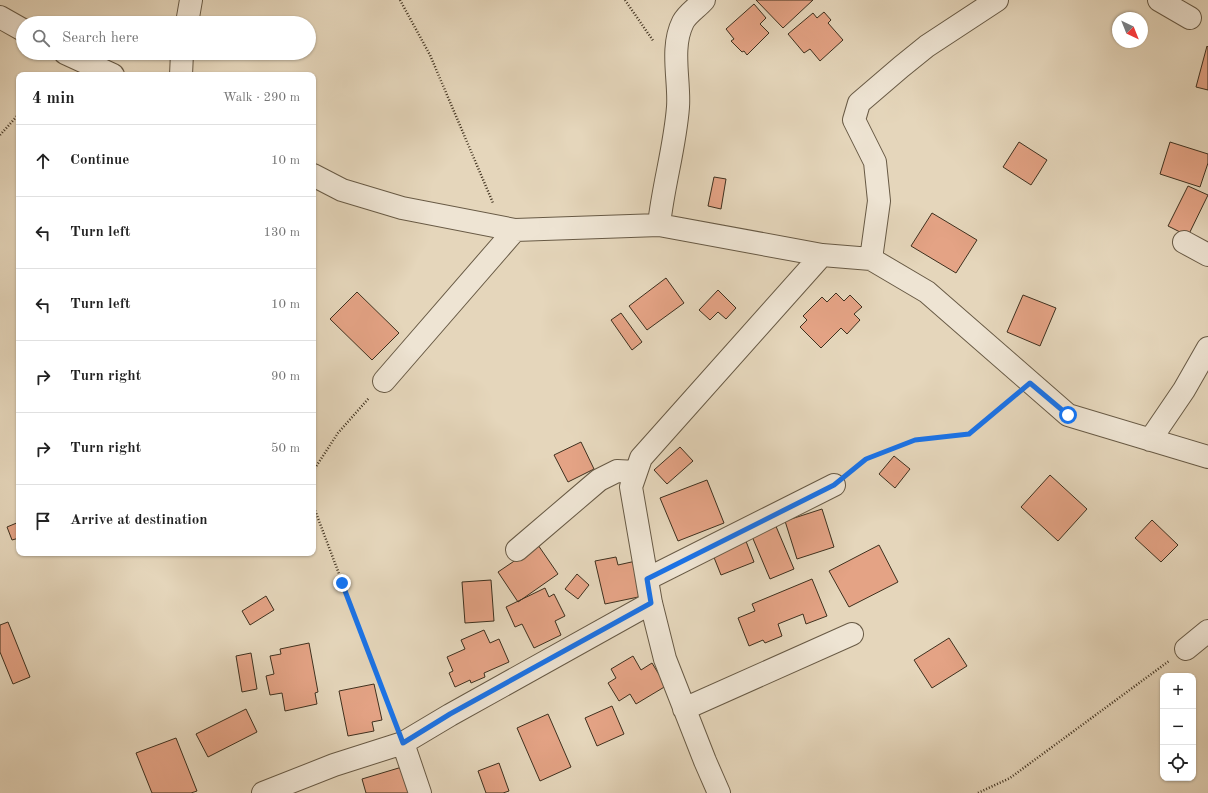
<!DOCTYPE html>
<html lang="en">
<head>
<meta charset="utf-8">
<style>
  :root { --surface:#fff; --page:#f6f6f6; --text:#222; --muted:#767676; --line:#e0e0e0 }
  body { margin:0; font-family:"Old Standard TT",serif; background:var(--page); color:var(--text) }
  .controls { position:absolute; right:12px; bottom:12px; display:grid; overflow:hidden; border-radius:8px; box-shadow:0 1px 3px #0004 }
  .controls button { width:36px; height:36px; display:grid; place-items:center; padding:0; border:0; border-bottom:1px solid var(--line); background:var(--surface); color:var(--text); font:20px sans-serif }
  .compass { position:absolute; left:1112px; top:12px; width:36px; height:36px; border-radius:50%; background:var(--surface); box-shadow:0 1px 3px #0004; rotate:137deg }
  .stop { position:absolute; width:12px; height:12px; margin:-9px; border:3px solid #1a73e8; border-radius:50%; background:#fff }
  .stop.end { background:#1a73e8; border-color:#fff; box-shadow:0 1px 4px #0008 }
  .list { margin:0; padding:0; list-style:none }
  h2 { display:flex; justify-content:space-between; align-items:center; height:52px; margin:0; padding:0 16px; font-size:17px }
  h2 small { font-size:13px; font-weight:400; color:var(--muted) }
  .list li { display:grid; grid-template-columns:26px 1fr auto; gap:12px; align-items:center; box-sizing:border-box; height:72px; padding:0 16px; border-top:1px solid var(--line) }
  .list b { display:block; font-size:15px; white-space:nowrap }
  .list em { font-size:13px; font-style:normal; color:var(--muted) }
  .icon { flex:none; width:22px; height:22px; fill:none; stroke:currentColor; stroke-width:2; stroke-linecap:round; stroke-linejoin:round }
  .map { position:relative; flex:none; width:1208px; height:793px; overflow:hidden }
  .search { position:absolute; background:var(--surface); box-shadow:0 1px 3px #0004; left:16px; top:16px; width:300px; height:44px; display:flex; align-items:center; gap:10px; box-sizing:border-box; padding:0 14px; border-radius:22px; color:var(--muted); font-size:15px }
  .panel { position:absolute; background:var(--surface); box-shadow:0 1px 3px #0004; left:16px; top:72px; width:300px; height:484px; border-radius:8px }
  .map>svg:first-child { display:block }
</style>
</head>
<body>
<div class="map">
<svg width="1208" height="793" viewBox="0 0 1208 793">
  <rect width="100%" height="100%" fill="#e5d6bb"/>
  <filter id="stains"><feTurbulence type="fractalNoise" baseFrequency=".005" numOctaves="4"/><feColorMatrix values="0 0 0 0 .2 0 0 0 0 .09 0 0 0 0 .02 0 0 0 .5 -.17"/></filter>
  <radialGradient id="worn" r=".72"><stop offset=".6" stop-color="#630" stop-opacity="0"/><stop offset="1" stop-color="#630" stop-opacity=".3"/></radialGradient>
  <path fill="#e4a385" stroke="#3e301e" d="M 756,0 L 813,0 L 783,28 Z
    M 754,4 L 766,18 L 760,24 L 769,33 L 747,55 L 744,51 L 742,52 L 731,41 L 734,39 L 726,29 Z
    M 824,12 L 831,20 L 828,23 L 843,40 L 820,61 L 810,49 L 804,53 L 788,34 L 813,13 L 817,18 Z
    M 1207,46 L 1208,47 L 1208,90 L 1196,87 Z
    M 1019,142 L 1047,160 L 1031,185 L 1003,167 Z
    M 1170,142 L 1208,154 L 1208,163 L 1200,187 L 1160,174 Z
    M 714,177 L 726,179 L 721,209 L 708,206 Z
    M 1188,186 L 1208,195 L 1188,236 L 1168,226 Z
    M 932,213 L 977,240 L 956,273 L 911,246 Z
    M 666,278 L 684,303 L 647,330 L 629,306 Z
    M 718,290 L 736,308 L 726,319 L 718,312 L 710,320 L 699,310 Z
    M 357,292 L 399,333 L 372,360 L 330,319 Z
    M 836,293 L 844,301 L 850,295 L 862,307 L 854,314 L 860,320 L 847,334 L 841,328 L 821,348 L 800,327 L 807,320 L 803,316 L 822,297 L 827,302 Z
    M 1023,295 L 1056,308 L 1040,346 L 1007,332 Z
    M 621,313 L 642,342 L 632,350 L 611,320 Z
    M 581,442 L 594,469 L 568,482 L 554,455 Z
    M 680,447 L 693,461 L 667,484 L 654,470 Z
    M 894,456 L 910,469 L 895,488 L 879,474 Z
    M 1050,475 L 1087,509 L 1058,541 L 1021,507 Z
    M 707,480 L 724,523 L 678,541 L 660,498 Z
    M 822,509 L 834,547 L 797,559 L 785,521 Z
    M 1152,520 L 1178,545 L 1161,562 L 1135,538 Z
    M 19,522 L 19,538 L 12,540 L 7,527 Z
    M 775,524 L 794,569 L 770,579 L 751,534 Z
    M 744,536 L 754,562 L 721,575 L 711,550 Z
    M 538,545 L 558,574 L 518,602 L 498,572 Z
    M 879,545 L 898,582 L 849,607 L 829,571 Z
    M 616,557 L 618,565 L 636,561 L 643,596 L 605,604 L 595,561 Z
    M 577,574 L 589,585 L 578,599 L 565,589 Z
    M 812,579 L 827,616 L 806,624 L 803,614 L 778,624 L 782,636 L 765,643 L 763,640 L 749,646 L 738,618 L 755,611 L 752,604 Z
    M 491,580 L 494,621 L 465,623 L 462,582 Z
    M 545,588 L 549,597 L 554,594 L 565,616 L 555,621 L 561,635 L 534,648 L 522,624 L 515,627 L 506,607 Z
    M 266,596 L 274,610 L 250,625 L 242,611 Z
    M 8,622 L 30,677 L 13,684 L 0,652 L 0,625 Z
    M 484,630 L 490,643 L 499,639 L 509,662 L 484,673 L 485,677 L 471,683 L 470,680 L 455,687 L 449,673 L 453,671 L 447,657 L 465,649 L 461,640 Z
    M 949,638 L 967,666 L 932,688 L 914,660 Z
    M 309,643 L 318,692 L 315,693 L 317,704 L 285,711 L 282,693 L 270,695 L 266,676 L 274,674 L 270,656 L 281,654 L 280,649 Z
    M 251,653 L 257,689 L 242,692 L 236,656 Z
    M 633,656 L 641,670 L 652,663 L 666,686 L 636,704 L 630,694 L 619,701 L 608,683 L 616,678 L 611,669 Z
    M 374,684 L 382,720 L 372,722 L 374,731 L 348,736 L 339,691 Z
    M 612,706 L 624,734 L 597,746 L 585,718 Z
    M 246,709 L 257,732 L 208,757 L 196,734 Z
    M 548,714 L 571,767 L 540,781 L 517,728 Z
    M 176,738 L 197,791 L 191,793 L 152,793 L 136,753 Z
    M 499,763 L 509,791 L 503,793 L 486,793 L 478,771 Z
    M 402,767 L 409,793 L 366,793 L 362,779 Z"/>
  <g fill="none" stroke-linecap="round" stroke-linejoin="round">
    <g stroke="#685a45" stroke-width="24">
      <path id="minor" d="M 1159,0 L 1190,18
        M 0,17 L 23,30
        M 187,23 L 191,0
        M 65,53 L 113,75
        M 181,75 L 182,53
        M 313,175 L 342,190 L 402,208 L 515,230 L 659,225 L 822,255 L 871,259 L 927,292 L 1068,415 L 1208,457
        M 659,225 C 663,186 675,147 678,107 C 680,81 670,48 683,22 C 687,14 698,7 704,0
        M 1184,242 L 1208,255
        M 871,259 L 879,201 L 875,162 L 854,120 L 859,103 L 901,67 L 927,46 L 997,0
        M 384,381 L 515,230
        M 1150,440 L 1184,390 L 1208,348
        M 517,550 L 599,480 L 617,471 L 636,472
        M 647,579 L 834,485
        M 1186,649 L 1208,631
        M 684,709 L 852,634
        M 403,743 L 420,793
        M 263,793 L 334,765 L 403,743 L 450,715 L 651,603
        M 719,793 L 705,761 L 665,659 L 651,603 L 631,487 L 641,458 L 822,255"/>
    </g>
    <path stroke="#3e301e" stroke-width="2.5" stroke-dasharray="1 2" stroke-linecap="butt" d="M 400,0 L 430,55 L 493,203
      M 625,0 L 654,42
      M 0,135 L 19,114
      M 313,471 L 338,433 L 369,398
      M 850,472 L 866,459 L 915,440 L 969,434 L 1013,397
      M 313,505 L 395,722
      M 978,793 L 1010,778 L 1169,661"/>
    <use href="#minor" stroke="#eee4d3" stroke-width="22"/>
  </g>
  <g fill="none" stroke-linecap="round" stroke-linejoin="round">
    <path stroke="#1a73e8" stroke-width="5" d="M 342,583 L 403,743 L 450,714 L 651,603 L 647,579 L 834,485 L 866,459 L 915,440 L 969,434 L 1030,383 L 1068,415"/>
  </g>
  <rect width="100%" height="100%" filter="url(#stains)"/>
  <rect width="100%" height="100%" fill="url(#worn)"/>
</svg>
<div class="controls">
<button>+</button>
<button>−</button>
<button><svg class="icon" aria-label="locate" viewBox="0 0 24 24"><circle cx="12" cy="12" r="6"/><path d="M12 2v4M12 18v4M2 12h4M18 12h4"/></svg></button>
</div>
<svg class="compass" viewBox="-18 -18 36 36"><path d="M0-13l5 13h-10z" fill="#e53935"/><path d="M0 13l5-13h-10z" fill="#767676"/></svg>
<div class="stop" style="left:1068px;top:415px"></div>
<div class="stop end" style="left:342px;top:583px"></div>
<div class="search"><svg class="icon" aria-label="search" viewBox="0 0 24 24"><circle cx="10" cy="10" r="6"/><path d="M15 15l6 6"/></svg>Search here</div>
<section class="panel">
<h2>4 min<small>Walk · 290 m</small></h2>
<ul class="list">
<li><svg class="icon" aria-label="ahead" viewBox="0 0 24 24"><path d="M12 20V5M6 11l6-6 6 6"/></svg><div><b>Continue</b></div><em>10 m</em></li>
<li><svg class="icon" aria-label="left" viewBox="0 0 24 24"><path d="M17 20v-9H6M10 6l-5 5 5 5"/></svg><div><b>Turn left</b></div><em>130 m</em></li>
<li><svg class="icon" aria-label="left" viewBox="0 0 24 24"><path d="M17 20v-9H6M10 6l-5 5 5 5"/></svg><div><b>Turn left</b></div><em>10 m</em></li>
<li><svg class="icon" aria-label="right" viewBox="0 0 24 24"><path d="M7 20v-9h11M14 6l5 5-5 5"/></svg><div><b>Turn right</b></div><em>90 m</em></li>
<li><svg class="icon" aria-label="right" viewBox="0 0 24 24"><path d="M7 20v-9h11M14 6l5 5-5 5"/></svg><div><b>Turn right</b></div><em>50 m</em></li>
<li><svg class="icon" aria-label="arrive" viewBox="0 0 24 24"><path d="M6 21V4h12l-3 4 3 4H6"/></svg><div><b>Arrive at destination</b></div></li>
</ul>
</section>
</div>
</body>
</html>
